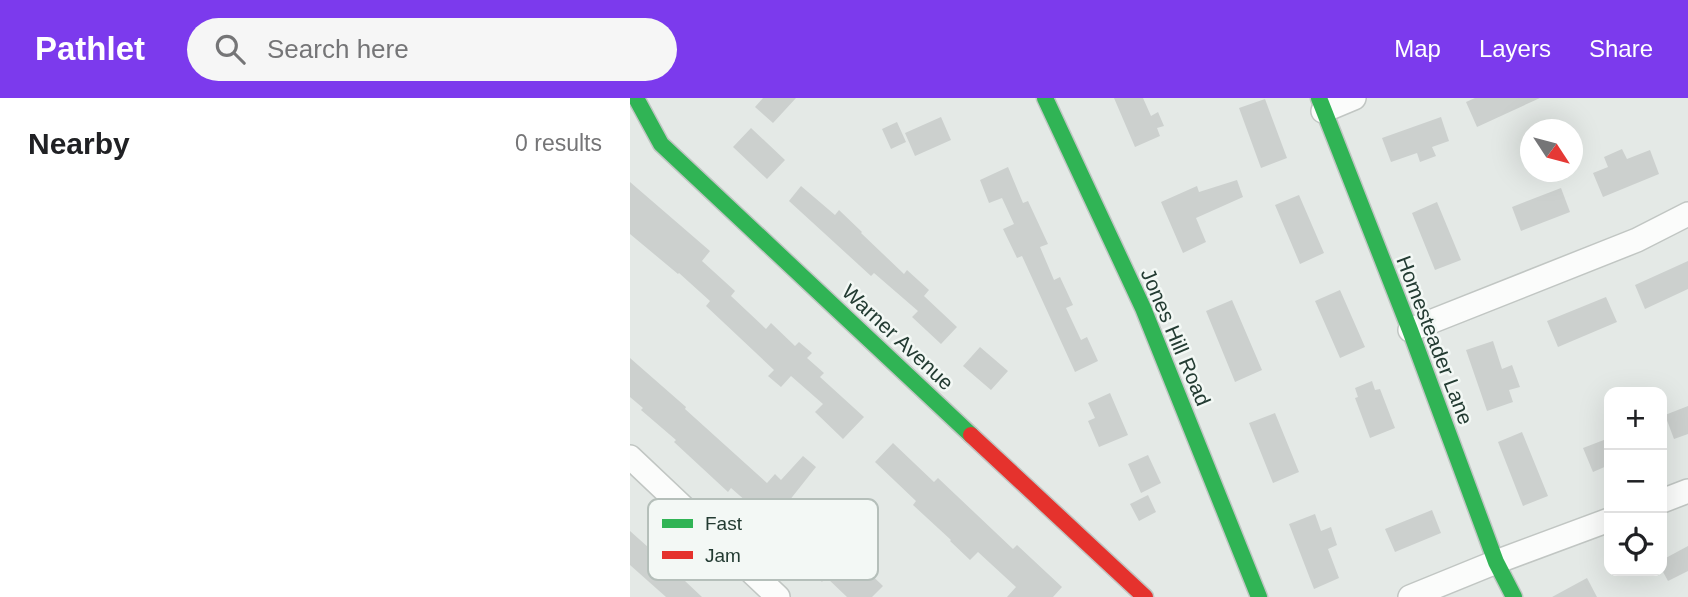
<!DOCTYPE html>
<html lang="en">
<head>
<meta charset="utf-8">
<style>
  :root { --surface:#fff; --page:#f6f6f6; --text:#202124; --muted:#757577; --line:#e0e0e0; --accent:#7c3aed }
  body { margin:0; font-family:Helvetica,sans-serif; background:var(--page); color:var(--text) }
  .controls { position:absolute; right:21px; bottom:21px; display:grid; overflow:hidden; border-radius:14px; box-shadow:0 7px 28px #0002 }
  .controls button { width:63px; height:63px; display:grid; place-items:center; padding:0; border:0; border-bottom:2px solid var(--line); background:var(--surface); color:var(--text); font:35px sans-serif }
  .compass { position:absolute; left:890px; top:21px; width:63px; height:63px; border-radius:50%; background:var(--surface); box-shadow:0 7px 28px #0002; rotate:126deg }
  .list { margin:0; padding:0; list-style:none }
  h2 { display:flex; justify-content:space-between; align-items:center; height:91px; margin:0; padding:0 28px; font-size:30px }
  h2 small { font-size:23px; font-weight:400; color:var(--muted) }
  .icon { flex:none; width:38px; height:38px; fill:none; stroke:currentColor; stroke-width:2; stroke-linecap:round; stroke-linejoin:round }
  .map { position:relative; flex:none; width:1058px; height:499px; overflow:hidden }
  header { display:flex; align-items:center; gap:42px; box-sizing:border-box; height:98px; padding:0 35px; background:var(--accent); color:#fff }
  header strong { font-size:33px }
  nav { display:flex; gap:38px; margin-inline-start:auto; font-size:24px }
  .search { width:490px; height:63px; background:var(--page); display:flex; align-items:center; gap:18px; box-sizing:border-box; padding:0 24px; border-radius:38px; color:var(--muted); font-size:26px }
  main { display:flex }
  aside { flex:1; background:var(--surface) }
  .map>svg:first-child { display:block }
</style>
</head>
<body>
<header>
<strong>Pathlet</strong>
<div class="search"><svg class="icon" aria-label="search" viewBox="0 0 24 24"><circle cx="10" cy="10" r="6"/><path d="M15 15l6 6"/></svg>Search here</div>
<nav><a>Map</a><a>Layers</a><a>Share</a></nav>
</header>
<main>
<aside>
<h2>Nearby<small>0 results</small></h2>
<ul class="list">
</ul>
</aside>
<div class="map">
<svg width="1058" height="499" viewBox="0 0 1058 499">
  <rect width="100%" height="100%" fill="#e4e9e6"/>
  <path fill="#ccd0ce" d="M 133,0 L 166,0 L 143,25 L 125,9 Z
    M 484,0 L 513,0 L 521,18 L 528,14 L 534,28 L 527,30 L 530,38 L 505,49 Z
    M 845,0 L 910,0 L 847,29 L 836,4 Z
    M 635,1 L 657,60 L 631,70 L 609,10 Z
    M 311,19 L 321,42 L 285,58 L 275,35 Z
    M 811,19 L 819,43 L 802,49 L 806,58 L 790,64 L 787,55 L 761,64 L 752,40 Z
    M 267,24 L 276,44 L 261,51 L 252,31 Z
    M 121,30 L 155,62 L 137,81 L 103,49 Z
    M 992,51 L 997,61 L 1020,52 L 1029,76 L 973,99 L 963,75 L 978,69 L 974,59 Z
    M 378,69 L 393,105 L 398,103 L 418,146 L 410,149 L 424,182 L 430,179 L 443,207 L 436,210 L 451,242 L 457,239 L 468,263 L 445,274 L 392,158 L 387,160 L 373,131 L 384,126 L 372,100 L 359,105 L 350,82 Z
    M 607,82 L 613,99 L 566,120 L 576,144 L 553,155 L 531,104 L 567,88 L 569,94 Z
    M 0,84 L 80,153 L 72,163 L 105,193 L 101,198 L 136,231 L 141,225 L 165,248 L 169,244 L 182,255 L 177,260 L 194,275 L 190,279 L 234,319 L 213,341 L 185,314 L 193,306 L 161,278 L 151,289 L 138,278 L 144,272 L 76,208 L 80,203 L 49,175 L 48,176 L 0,136 Z
    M 171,88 L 205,117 L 209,112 L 232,134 L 231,135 L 274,176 L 277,172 L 299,192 L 294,198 L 327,229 L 311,246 L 282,219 L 288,213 L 244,175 L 241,178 L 159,103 Z
    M 931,90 L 940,114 L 891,133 L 882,109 Z
    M 669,97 L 694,155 L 670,166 L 645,107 Z
    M 807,104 L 831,162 L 805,172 L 782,115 Z
    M 1058,163 L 1058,191 L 1015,211 L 1005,187 Z
    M 710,192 L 735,249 L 710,260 L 685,203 Z
    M 976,199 L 987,224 L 928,249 L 917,223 Z
    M 602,202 L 632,272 L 605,284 L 576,213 Z
    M 863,243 L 872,271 L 882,267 L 890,289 L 879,292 L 883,304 L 857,313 L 836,252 Z
    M 350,249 L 378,273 L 361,292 L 333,268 Z
    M 0,260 L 56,309 L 55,311 L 137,385 L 145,376 L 151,382 L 173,358 L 186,369 L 159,403 L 196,438 L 197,437 L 228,468 L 230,466 L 253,488 L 242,499 L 217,499 L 196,479 L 192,484 L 171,463 L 175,459 L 133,418 L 101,390 L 98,394 L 44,344 L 46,342 L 11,312 L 13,310 L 0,299 Z
    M 742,283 L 745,292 L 750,291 L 765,330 L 740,340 L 725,300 L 728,299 L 725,290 Z
    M 480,295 L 498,337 L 469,349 L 458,323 L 465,320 L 458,305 Z
    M 1058,308 L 1058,336 L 1044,341 L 1035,317 Z
    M 645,315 L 669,374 L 643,385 L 619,325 Z
    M 892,334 L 918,398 L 893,408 L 868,344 Z
    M 979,340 L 979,367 L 963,374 L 953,350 Z
    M 263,345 L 304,384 L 308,380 L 383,451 L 387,447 L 432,489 L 423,499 L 377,499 L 386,489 L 348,454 L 340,462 L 320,443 L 321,442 L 283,407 L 286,403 L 245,364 Z
    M 518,357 L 531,385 L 511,395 L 498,366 Z
    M 518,397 L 526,414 L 509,423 L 500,406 Z
    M 802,412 L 811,435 L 765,454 L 755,431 Z
    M 685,416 L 691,433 L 701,429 L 707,447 L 698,451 L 709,480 L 684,491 L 659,426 Z
    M 0,433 L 37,466 L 72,499 L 36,499 L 0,467 Z
    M 1058,448 L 1058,473 L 1038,483 L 1032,472 L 1032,462 Z
    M 957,480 L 967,499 L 922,499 Z"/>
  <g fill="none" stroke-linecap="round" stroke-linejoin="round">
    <g stroke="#c1c6c3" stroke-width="26">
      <path id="street" d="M 693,13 L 724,0
        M 780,232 L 1007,142 L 1058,116
        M 0,359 L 148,499
        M 1032,403 L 1058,393
        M 780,499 L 866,464 L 979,422"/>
    </g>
    <g stroke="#c0c6c3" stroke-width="19">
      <path id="fast" d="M 6,0 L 31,46 L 341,337
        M 415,0 L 513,210 L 629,499
        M 689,0 L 780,232 L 866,464 L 884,499"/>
    </g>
    <g stroke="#c0c6c3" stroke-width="19">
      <path id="jam" d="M 341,337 L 515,499"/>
    </g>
    <use href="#street" stroke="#fbfcfb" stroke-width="23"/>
    <use href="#fast" stroke="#30b455" stroke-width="16"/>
    <use href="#jam" stroke="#e5322d" stroke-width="16"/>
  </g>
  <g text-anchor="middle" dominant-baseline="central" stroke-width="5" stroke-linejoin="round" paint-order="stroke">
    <g font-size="21" fill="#233b32" stroke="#f3f8f5">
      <text transform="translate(268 239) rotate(43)">Warner Avenue</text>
      <text transform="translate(546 239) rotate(67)">Jones Hill Road</text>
      <text transform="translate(805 242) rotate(69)">Homesteader Lane</text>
    </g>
  </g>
  <rect x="18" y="401" width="230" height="81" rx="10" fill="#f3f8f5" stroke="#b5bfba" stroke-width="2"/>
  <rect x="32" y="421" width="31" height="9" fill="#30b455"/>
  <rect x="32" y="453" width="31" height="8" fill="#e5322d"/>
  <g font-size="19" fill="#233b32">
    <text x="75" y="432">Fast</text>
    <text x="75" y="464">Jam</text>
  </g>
</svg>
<div class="controls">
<button>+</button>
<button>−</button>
<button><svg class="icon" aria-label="locate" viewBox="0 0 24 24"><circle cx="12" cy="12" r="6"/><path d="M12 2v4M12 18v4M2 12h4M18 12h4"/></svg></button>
</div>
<svg class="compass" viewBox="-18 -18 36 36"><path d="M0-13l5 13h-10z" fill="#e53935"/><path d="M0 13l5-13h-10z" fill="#757577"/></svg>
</div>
</main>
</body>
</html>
